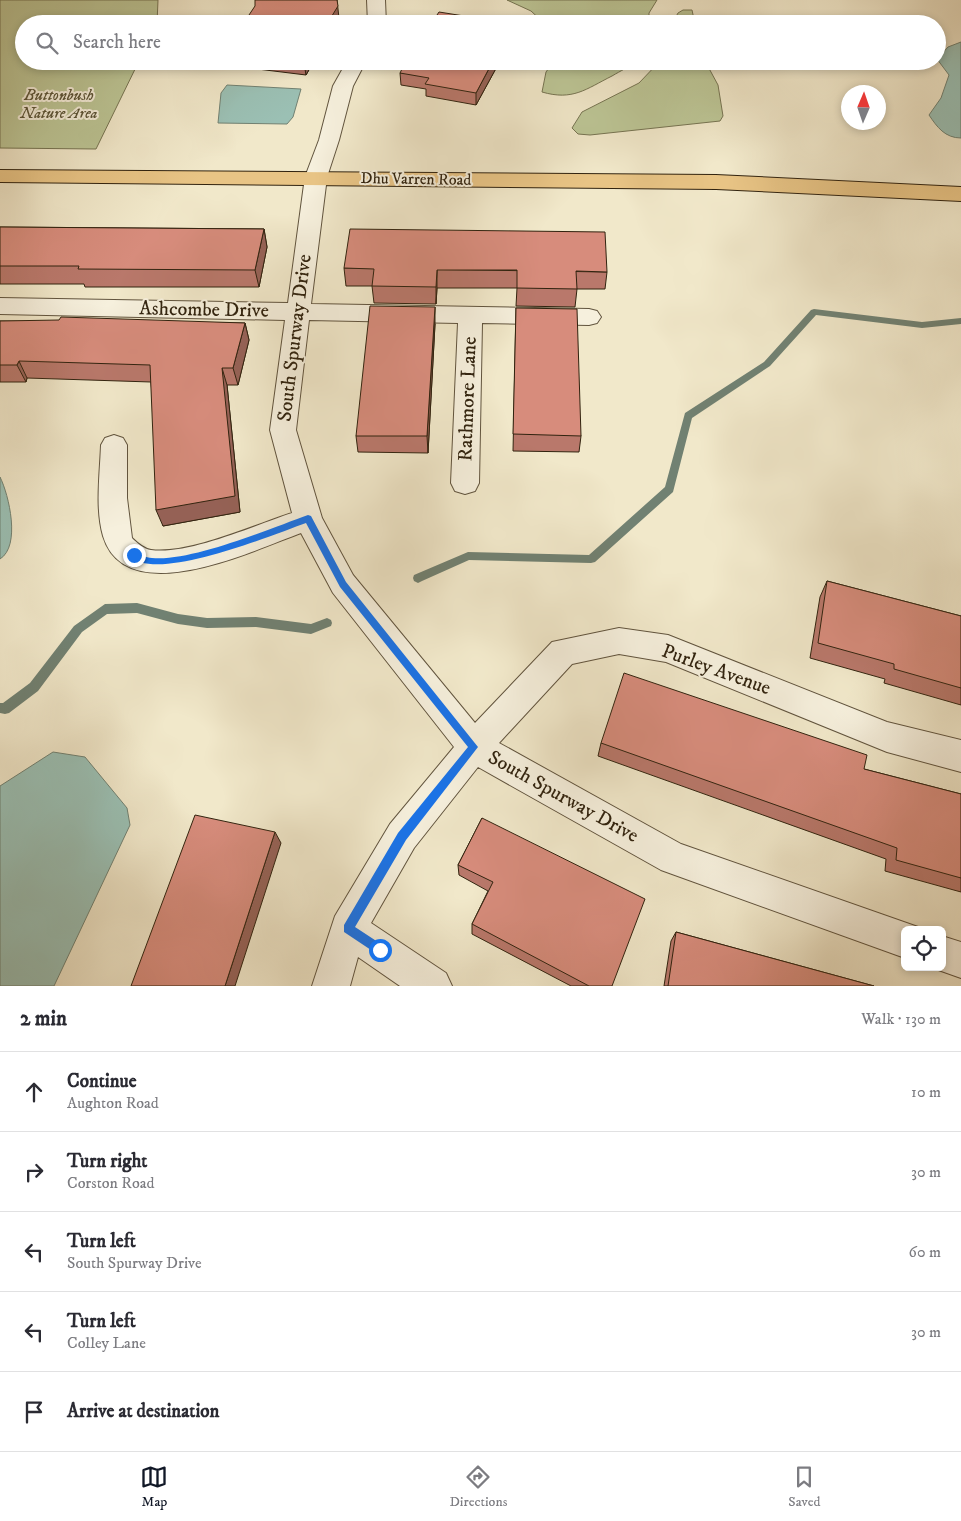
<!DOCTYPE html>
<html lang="en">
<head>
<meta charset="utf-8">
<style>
  :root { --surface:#fff; --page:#f2f2f3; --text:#2b2b33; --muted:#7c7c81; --line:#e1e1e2; --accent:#111827 }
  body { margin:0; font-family:"IM FELL DW Pica",serif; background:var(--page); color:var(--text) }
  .controls { position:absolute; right:15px; bottom:15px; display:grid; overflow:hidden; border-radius:8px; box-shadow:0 2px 8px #0003 }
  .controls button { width:45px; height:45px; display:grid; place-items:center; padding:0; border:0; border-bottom:1px solid var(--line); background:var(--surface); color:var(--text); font:25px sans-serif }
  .compass { position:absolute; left:841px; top:85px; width:45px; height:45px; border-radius:50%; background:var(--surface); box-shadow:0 2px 8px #0003; rotate:2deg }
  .stop { position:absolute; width:15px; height:15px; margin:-11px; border:4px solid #1a73e8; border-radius:50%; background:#fff }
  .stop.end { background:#1a73e8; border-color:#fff; box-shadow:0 1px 5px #0008 }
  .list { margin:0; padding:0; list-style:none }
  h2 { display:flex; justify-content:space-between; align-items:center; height:65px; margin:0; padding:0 20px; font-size:21px }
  h2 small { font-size:16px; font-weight:400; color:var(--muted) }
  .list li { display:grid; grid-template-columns:32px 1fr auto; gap:15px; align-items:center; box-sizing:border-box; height:80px; padding:0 20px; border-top:1px solid var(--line) }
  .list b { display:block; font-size:19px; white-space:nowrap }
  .list p { margin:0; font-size:16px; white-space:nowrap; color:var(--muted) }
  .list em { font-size:16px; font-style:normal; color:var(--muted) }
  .icon { flex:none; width:28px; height:28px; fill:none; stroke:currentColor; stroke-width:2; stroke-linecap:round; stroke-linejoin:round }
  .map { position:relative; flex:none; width:961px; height:986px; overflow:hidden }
  .search { position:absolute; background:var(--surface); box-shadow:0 2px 8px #0003; left:15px; right:15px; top:15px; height:55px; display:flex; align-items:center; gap:12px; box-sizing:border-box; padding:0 18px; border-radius:28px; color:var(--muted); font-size:19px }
  .sheet { height:465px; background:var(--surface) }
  nav { display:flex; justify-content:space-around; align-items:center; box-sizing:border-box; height:70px; border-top:1px solid var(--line); background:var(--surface); font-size:14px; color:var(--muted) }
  nav a { display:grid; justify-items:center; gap:2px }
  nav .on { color:var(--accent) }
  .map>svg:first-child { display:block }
</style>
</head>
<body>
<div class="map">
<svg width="961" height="986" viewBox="0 0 961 986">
  <rect width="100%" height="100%" fill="#f1e8ca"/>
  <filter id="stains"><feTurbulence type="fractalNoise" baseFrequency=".004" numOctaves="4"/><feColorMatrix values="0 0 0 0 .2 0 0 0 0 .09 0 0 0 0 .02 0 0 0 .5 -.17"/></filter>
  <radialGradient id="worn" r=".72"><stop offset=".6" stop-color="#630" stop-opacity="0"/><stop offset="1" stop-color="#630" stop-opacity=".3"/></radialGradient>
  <path fill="#bcc595" stroke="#767452" d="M 0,0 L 158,0 L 157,24 L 24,24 L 24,61 L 139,61 L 96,149 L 0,148 Z
    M 507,0 L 657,0 L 649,13 L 649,19 L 655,24 L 545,24 L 531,11 Z
    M 683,10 L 692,10 L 695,24 L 672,24 L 678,13 Z
    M 554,61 L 635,61 C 626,69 622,70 612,76 C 586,89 573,101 542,92 L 546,72 Z
    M 660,61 L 705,61 L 718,85 L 723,116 L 720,121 L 590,135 L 578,134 L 572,128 L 582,112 L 639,83 Z"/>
  <path fill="#9bc0b4" stroke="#718172" d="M 961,42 L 961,138 C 945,138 937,127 929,115 L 941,98 L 949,75 L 937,59 L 948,47 Z
    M 227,85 L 301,89 L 293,117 L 287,124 L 218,123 L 221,93 Z
    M 0,477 C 9,495 21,546 0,559 Z
    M 53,752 L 85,757 L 127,808 L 130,825 L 54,986 L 0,986 L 0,786 Z"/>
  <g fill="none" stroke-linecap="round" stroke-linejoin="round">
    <path fill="#718172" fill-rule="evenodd" d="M 814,309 L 922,322 L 961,318 L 961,324 L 922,328 L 816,315 L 770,366 L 692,418 L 673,492 L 595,562 L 591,563 L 469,560 L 422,581 L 418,583 L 414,581 L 413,578 L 414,575 L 468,552 L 589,555 L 665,487 L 685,413 L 764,362 L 811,310 Z
      M 137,603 L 178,614 L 207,618 L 256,617 L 311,624 L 327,618 L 331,620 L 332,623 L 331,626 L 311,634 L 256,627 L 207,628 L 178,624 L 137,613 L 107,614 L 82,632 L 38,691 L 9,713 L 5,714 L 0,713 L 0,703 L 3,703 L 30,683 L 74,626 L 105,604 Z"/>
    <g stroke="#61543e" stroke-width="2">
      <path id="minor" d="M 367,0 L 385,0 L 386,24 L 368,24 Z
        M 347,61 L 366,61 L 353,86 L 339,140 L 327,177 L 311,304 L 589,309 L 597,311 L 601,317 L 597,323 L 589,325 L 482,323 L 479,483 L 475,491 L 465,494 L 455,491 L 451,483 L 458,323 L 309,320 L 296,430 L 322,518 L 353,575 L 475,723 L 552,642 L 619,628 L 668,635 L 887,722 L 961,740 L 961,772 L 887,752 L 666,662 L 619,654 L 572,664 L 499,743 L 681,844 L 918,927 L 919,930 L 905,930 L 905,958 L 661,870 L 478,767 L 414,848 L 371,923 L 446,973 L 452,986 L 400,986 L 358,957 L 350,986 L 312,986 L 335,916 L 390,824 L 454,747 L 333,593 L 301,533 C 254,550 126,612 103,536 C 95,508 100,474 101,445 L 105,438 L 114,435 L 123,438 L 127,445 L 127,498 L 132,538 C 137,543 144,549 151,550 C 189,555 255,525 292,513 L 270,430 L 285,320 L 0,314 L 0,298 L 288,303 L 305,177 L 319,140 L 333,86 Z
        M 942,936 L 961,942 L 961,978 L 930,967 L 942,967 Z"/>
    </g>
    <g stroke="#31230f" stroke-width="2">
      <path id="major" d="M 0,170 L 716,175 L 961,187 L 961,201 L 716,189 L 0,182 Z"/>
    </g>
    <use href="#minor" fill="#f6f0dd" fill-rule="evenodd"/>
    <use href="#major" fill="#e8c485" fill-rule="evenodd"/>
  </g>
  <path fill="#b9786b" stroke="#31230f" d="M 232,61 L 314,61 L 306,75 L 233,66 Z
    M 500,61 L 476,105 L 426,96 L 426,89 L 401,85 L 400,73 Z
    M 0,227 L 264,229 L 267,247 L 259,287 L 85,287 L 84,284 L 0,284 Z
    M 344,268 L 607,272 L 605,289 L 577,289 L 575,307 L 516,306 L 517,288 L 437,288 L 436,304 L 374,303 L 372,286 L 346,286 Z
    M 516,308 L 581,436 L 579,452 L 513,451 Z
    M 0,321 L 245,323 L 249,340 L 238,385 L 227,385 L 240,512 L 163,526 L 151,382 L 27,378 L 26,382 L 0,382 Z
    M 435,324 L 428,453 L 358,452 L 356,436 Z
    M 827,581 L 961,616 L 961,705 L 884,683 L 885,679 L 810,658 L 820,597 Z
    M 601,743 L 864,769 L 961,794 L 961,892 L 885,871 L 886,859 L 598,756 Z
    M 482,818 L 612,986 L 571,986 L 472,934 L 472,924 L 488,891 L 459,875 L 458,865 Z
    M 676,932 L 874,986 L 664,986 L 671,941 Z"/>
  <path fill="#966257" stroke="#31230f" d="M 337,0 L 339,18 L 336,24 L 327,24 Z
    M 305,61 L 314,61 L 306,75 L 304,63 Z
    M 493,61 L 500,61 L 476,105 L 476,93 Z
    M 264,229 L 267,247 L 259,287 L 255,270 Z
    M 437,270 L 437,288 L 436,304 L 436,287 Z
    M 435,307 L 435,324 L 428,453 L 427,436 Z
    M 245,323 L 249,340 L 238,385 L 233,368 Z
    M 19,361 L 27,378 L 26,382 L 17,365 Z
    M 222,368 L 227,385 L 240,512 L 163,526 L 156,510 Z
    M 275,832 L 281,843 L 235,986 L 225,986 Z"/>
  <path fill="#d78c7c" stroke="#31230f" d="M 255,0 L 337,0 L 338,6 L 327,24 L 247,24 L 249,21 L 245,21 L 255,6 Z
    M 439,12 L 508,23 L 507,24 L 431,24 Z
    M 292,61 L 305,61 L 304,63 Z
    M 406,61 L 493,61 L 476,93 L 425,84 L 429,78 L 400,73 Z
    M 0,227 L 264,229 L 255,270 L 78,269 L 79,266 L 0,266 Z
    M 350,229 L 605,232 L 607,272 L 576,271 L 577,289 L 517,288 L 517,270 L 437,270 L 436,287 L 372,286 L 374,269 L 344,268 Z
    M 370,306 L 435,307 L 427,436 L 356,436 Z
    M 516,308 L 577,309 L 581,436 L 513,434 Z
    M 61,317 L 245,323 L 233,368 L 222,368 L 235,496 L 156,510 L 150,365 L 19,361 L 17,365 L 0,365 L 0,321 L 59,320 Z
    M 827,581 L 961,616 L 961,688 L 894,669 L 894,664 L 818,643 Z
    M 624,673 L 867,755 L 864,769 L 961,794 L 961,878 L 896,860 L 897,848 L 601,743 Z
    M 195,815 L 275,832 L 225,986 L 131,986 Z
    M 482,818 L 645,899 L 612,986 L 589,986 L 472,924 L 493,882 L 458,865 Z
    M 676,932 L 874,986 L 668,986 Z"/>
  <path fill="#1a73e8" d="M 308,515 L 311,516 L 346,582 L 478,747 L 406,840 L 355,927 L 384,946 L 384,954 L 380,956 L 344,932 L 344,925 L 398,833 L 468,747 L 340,587 L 306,523 C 275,534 152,585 130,555 L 134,552 C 139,554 146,558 152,558 C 191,562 269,529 308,515 Z"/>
  <g text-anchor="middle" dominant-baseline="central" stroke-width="4" stroke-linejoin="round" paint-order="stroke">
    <g font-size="16" font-style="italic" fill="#5b5437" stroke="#f6f0dd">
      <text x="59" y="95">Buttonbush<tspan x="59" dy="18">Nature Area</tspan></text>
    </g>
    <g font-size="16" fill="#31230f" stroke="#f6f0dd">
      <text transform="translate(416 179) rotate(1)">Dhu Varren Road</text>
    </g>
    <g font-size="20" fill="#31230f" stroke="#f6f0dd">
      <text transform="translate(204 310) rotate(1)">Ashcombe Drive</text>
      <text transform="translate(295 338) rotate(-83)">South Spurway Drive</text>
      <text transform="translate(468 399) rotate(-88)">Rathmore Lane</text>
      <text transform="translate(716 670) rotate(20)">Purley Avenue</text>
      <text transform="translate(563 797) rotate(29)">South Spurway Drive</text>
    </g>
  </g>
  <rect width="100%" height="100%" filter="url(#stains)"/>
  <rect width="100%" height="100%" fill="url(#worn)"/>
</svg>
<div class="controls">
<button><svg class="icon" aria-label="locate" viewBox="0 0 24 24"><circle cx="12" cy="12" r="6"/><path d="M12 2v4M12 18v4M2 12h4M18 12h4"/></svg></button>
</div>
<svg class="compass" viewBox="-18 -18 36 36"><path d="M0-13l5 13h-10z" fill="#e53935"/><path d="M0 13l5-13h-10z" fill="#7c7c81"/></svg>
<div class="stop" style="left:380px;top:950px"></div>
<div class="stop end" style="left:134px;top:555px"></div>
<div class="search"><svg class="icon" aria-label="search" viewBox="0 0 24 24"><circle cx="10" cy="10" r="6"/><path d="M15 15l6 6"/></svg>Search here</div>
</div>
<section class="sheet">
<h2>2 min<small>Walk · 130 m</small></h2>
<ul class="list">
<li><svg class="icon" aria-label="ahead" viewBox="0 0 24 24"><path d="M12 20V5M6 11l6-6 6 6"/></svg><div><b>Continue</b><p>Aughton Road</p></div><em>10 m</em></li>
<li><svg class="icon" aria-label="right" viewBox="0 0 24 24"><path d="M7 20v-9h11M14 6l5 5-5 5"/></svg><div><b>Turn right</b><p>Corston Road</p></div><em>30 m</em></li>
<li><svg class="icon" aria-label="left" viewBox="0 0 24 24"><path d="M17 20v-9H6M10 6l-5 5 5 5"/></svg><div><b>Turn left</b><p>South Spurway Drive</p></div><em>60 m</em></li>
<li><svg class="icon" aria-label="left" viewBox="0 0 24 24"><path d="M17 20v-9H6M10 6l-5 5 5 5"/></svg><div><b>Turn left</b><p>Colley Lane</p></div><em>30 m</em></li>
<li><svg class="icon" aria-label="arrive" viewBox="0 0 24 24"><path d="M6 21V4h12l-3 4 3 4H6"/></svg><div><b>Arrive at destination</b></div></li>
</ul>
</section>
<nav>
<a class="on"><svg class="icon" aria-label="map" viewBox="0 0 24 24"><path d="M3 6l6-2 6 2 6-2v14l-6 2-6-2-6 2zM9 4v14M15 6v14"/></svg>Map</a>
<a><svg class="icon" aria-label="directions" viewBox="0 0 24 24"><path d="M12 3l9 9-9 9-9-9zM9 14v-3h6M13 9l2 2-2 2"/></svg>Directions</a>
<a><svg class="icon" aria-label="saved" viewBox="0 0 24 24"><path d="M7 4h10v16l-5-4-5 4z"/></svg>Saved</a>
</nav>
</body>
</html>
